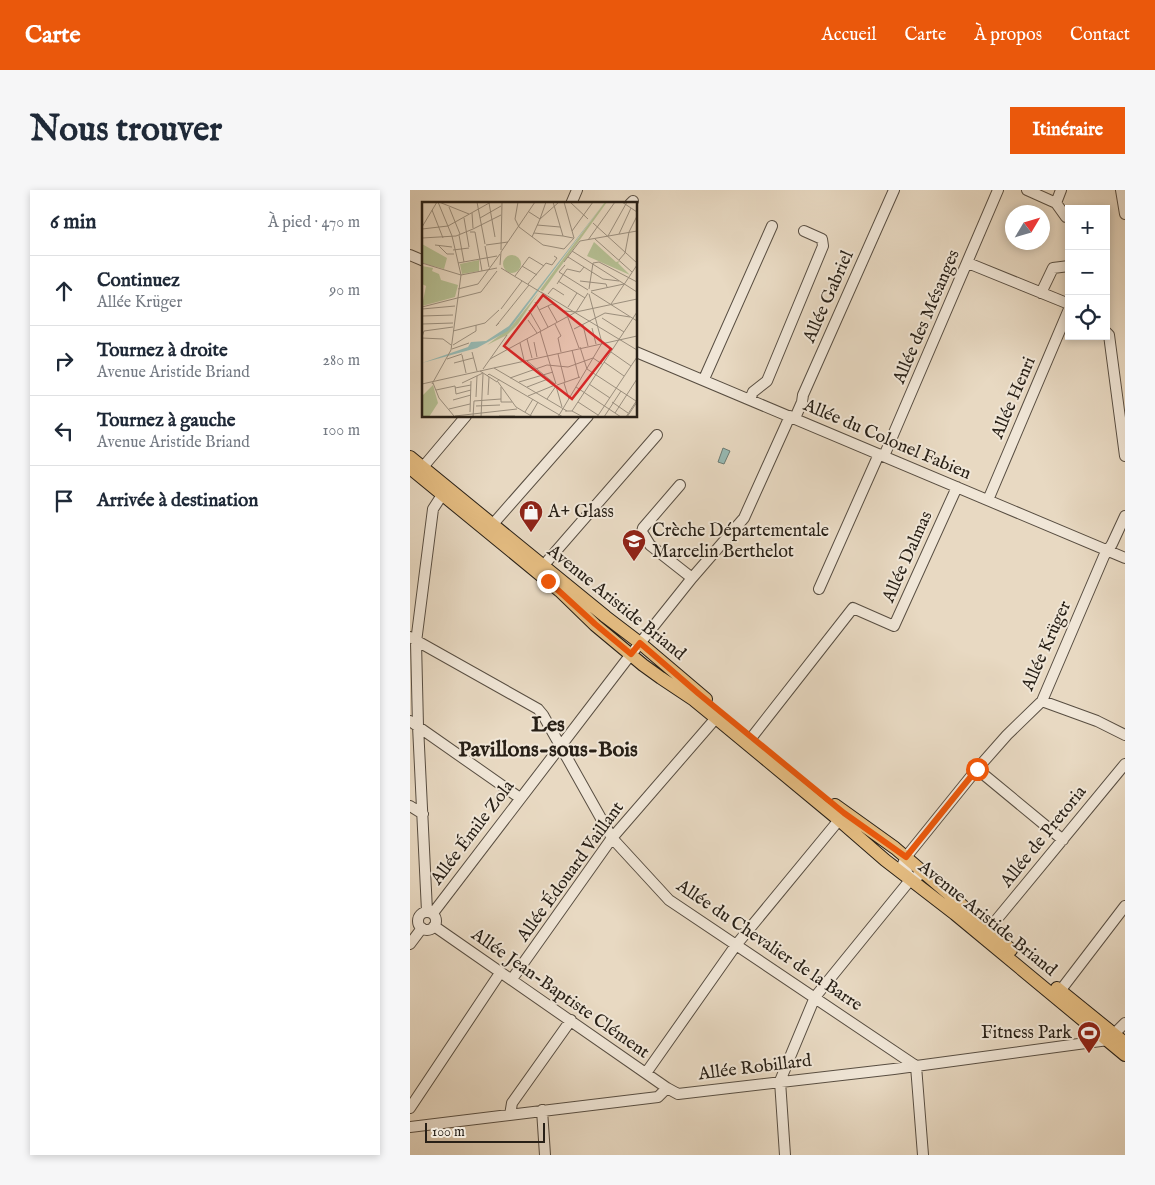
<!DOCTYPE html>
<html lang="fr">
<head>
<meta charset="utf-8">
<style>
  :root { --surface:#fff; --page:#f6f6f7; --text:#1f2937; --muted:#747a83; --line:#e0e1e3; --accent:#ea580c }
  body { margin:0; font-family:"IM FELL English",serif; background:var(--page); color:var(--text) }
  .controls { position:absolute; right:15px; top:15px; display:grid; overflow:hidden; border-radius:0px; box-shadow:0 2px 8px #0003 }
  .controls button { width:45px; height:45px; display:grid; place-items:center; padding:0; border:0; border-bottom:1px solid var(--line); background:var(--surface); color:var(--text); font:25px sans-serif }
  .compass { position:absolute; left:595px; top:15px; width:45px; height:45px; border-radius:50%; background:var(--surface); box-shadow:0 2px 8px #0003; rotate:52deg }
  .scale { position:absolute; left:15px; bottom:12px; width:120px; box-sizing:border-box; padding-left:5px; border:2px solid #282017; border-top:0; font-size:14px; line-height:18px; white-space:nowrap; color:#282017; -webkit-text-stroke:4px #f0e6d7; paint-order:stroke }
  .stop { position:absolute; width:15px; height:15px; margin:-11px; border:4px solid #ea580c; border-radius:50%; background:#fff }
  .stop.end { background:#ea580c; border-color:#fff; box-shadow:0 1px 5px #0008 }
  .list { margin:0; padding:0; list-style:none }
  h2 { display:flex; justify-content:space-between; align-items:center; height:65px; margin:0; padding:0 20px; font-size:21px }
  h2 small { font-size:16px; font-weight:400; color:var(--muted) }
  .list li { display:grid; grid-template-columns:32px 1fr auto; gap:15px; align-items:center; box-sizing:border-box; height:70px; padding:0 20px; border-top:1px solid var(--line) }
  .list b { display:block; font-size:19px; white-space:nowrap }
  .list p { margin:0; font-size:16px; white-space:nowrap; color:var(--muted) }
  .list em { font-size:16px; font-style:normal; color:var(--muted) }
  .icon { flex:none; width:28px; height:28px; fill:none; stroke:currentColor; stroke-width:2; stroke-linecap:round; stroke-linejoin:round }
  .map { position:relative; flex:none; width:715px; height:965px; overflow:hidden; border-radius:0px }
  header { display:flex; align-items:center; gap:30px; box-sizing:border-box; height:70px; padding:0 25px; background:var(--accent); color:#fff }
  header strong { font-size:24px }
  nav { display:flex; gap:28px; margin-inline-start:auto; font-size:18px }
  .intro { display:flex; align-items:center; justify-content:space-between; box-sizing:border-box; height:120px; padding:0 30px }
  h1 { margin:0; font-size:35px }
  .button { padding:12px 22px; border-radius:0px; background:var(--accent); color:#fff; font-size:18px; font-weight:700 }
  main { display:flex; gap:30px; padding:0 30px }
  aside { flex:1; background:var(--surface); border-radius:0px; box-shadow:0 2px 8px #0003 }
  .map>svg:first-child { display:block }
</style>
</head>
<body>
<header>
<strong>Carte</strong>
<nav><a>Accueil</a><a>Carte</a><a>À propos</a><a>Contact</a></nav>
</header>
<div class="intro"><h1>Nous trouver</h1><a class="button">Itinéraire</a></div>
<main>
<aside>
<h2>6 min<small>À pied · 470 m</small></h2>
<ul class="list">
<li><svg class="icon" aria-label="ahead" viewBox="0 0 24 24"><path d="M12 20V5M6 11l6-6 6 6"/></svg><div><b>Continuez</b><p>Allée Krüger</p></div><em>90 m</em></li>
<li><svg class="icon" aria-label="right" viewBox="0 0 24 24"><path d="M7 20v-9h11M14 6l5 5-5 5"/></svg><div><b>Tournez à droite</b><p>Avenue Aristide Briand</p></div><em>280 m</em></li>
<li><svg class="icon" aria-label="left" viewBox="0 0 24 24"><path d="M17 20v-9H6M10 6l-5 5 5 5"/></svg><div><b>Tournez à gauche</b><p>Avenue Aristide Briand</p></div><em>100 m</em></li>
<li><svg class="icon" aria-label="arrive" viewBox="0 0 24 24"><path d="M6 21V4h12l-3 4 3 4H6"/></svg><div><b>Arrivée à destination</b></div></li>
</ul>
</aside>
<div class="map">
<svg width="715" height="965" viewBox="0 0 715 965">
  <rect width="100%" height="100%" fill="#e8d9c2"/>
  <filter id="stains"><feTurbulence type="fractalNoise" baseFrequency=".004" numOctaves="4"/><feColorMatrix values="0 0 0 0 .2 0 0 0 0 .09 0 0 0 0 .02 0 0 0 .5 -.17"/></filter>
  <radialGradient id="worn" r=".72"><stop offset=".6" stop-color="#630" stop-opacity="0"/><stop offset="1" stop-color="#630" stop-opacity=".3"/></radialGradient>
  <path fill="#97bab4" stroke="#6b7c75" d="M 313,258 L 320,261 L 314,274 L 308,272 Z"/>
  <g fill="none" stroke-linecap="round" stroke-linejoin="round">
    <g stroke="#584e42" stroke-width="12">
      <path id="minor" d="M 617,0 L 646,13
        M 651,0 L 646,13 L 656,27 L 659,27
        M 711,0 L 715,24
        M 161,14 L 167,0
        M 220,14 L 223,11
        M 0,65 L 14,71
        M 558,73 L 659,114
        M 631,103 L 643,78 L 659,76
        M 696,142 L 699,145 L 715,266
        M 226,162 L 715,368
        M 294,189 L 362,36
        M 340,209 L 343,202 L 357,191 L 413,56 L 412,49 L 394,41
        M 385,228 L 392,212 L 393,205 L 484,0
        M 474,266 L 588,0
        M 13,277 L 56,226
        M 270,295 L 233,338 L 232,342 L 240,355 L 282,388
        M 578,310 L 659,119
        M 83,334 L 178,226
        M 133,376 L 247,245
        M 409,399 L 469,264
        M 0,447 L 128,519 L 133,525 L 202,648 L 259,710 L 506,876 L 513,965
        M 632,511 L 687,531 L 715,545
        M 0,531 L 110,608
        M 342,547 L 443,418 L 484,436 L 547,297
        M 567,579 L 653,650
        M 0,616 L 13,624
        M 500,688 L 493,674 L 496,667 L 567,579 L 597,545 L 632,511 L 694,366 L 702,354 L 715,326
        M 17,721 L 8,536 L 6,452 L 23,319 L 32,305
        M8 731a9 9 0 1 1 18 0a9 9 0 1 1-18 0Z
        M 23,723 L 215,472 L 282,388 L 334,328 L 380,226
        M 24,736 L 257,898
        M 578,740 L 715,574
        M 0,754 L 12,738
        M 102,789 L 202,648 L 306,528
        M 650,801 L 715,716
        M 236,883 L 326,755 L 429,630
        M 0,918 L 90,783
        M 132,920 L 135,965
        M 100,925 L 102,913 L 161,830
        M 0,937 L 248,907 L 257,898 L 268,904 L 484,879 L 698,850 L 715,833
        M 375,965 L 370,891 L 405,807 L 501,689 L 514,683"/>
    </g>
    <g stroke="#282017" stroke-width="14">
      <path id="major" d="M 0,267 L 196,427 L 230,453 L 296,509
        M 0,278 L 150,401 L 185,435 L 233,475 L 251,488 L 284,510 L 306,528 L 429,630 L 475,670 L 545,724 L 715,865
        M 425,615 L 485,658 L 561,723 L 601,760
        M 647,798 L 715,853"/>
    </g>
    <use href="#minor" stroke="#f0e6d7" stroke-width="10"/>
    <use href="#major" stroke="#e4bc81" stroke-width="12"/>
  </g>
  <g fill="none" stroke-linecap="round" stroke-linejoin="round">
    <path stroke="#ea580c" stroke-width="6" d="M 138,391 L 185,434 L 221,464 L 230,453 L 289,504 L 434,623 L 496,667 L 567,579"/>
  </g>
  <defs>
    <g id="shop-pin" transform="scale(1.25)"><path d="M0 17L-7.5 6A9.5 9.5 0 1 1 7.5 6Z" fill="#8f2418" stroke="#f0e6d7"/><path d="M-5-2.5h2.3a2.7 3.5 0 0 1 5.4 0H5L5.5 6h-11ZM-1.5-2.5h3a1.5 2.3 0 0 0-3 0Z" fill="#fff"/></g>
    <g id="school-pin" transform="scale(1.25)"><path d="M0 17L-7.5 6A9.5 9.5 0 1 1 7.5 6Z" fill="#8f2418" stroke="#f0e6d7"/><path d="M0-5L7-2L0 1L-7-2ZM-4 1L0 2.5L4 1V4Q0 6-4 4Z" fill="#fff"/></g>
    <g id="stadium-pin" transform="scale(1.25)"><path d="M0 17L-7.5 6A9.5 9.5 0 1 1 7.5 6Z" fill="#8f2418" stroke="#f0e6d7"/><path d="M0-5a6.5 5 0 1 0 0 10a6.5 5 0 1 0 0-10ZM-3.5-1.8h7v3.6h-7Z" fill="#fff"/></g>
  </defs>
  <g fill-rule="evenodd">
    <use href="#shop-pin" x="121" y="322"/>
    <use href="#school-pin" x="224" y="351"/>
    <use href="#stadium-pin" x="679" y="843"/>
  </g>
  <g text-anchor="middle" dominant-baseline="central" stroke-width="4" stroke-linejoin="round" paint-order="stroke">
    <g font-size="18" fill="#282017" stroke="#f0e6d7">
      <text transform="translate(419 107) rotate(-66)">Allée Gabriel</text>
      <text transform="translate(517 127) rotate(-67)">Allée des Mésanges</text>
      <text transform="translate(604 208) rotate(-67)">Allée Henri</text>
      <text transform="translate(477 250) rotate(23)">Allée du Colonel Fabien</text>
      <text transform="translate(498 367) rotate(-66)">Allée Dalmas</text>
      <text transform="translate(206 413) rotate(39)">Avenue Aristide Briand</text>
      <text transform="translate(637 456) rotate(-66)">Allée Krüger</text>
      <text transform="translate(63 643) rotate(-53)">Allée Émile Zola</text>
      <text transform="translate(634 647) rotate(-51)">Allée de Pretoria</text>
      <text transform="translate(161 682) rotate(-54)">Allée Édouard Vaillant</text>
      <text transform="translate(577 729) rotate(39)">Avenue Aristide Briand</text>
      <text transform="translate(359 756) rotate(34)">Allée du Chevalier de la Barre</text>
      <text transform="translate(150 804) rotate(35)">Allée Jean-Baptiste Clément</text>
      <text transform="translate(345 878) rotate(-7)">Allée Robillard</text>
    </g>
    <g font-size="18" fill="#282017" stroke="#f0e6d7" text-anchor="start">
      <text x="138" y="322">A+ Glass</text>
      <text x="242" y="341">Crèche Départementale<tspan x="242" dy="21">Marcelin Berthelot</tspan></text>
      <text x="662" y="843" text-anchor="end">Fitness Park</text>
    </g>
    <g font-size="22" font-weight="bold" fill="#282017" stroke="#f0e6d7">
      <text x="138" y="535">Les<tspan x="138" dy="25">Pavillons-sous-Bois</tspan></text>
    </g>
  </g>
  <g transform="translate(12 12)">
    <rect width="215" height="215" fill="#e8d9c2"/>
    <path d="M 183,0 L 185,0 L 121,89 L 118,88 ZM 172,40 L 194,60 L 198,59 L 196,61 L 208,73 L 165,54 ZM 0,42 L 25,56 L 22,67 L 0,61 ZM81 62a9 9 0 1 1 18 0a9 9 0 1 1-18 0ZM 57,58 L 57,69 L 40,72 L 38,62 ZM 0,64 L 11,66 L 10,69 L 17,72 L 19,78 L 36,83 L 33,95 L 0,104 L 4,84 L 0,82 ZM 117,90 L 96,122 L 85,133 L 65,143 L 89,125 ZM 11,183 L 16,201 L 7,215 L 0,215 L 0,194 Z" fill="#b5bf93"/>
    <path d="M 183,0 L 86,129 L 55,146 L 0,161 L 46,145 L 49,140 L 64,139 L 87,124 Z" fill="#97bab4"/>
    <path fill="none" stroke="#9b8f7e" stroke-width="1" d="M 17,0 L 47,12M 55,0 L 63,42M 96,0 L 93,17 L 97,25 L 121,43 L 142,47 L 152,36 L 142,0M 131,0 L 141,34 L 151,36M 148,0 L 166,17M 200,0 L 215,10M 67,1 L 73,35M 27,5 L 38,32M 10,8 L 21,36M 107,10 L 118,17 L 124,0M 50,11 L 51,26M 42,16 L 47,45M 58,16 L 79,4M 171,21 L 215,61M 115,23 L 138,25M 0,25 L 15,0M 0,27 L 26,24 L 69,0M 51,27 L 79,13M 150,29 L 171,0M 48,30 L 53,30 L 60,69M 112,31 L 141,34M 197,32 L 209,6M 37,33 L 42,60M 186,34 L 205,0M 110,35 L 118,17 L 137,0M 0,36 L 34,34 L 51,27M 173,37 L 210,70M 166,38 L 193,0M 215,38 L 215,55M 13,43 L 30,45M 16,43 L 25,52 L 32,52M 64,43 L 86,40M 63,44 L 67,65M 31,48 L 47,46M 79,48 L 80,0M 150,49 L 215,90M 146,55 L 181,77 L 197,79M 197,58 L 203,51 L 207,30 L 215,14M 142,60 L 158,39 L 215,29M 0,61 L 39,73 L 75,66M 36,61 L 75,54M 78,63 L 79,50 L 113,0M 143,63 L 137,70 L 166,88M 100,64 L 115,73M 79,66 L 120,91M 93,74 L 107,55 L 122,64M 136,79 L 163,96M 158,79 L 184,82 L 185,85M 106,82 L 124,61 L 130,63 L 135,56 L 132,54M 135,82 L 145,67 L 158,70 L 162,65M 36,87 L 56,82 L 78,52M 167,87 L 171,61 L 177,60 L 215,80M 169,89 L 202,82M 119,90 L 215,148M 169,90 L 215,119M 126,92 L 131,86 L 142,93M 113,100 L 126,125M 189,102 L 215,63M 126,104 L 135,120M 0,105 L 59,90 L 75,69M 146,105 L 155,91M 0,107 L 33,104M 79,107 L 100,79M 107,108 L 119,129M 117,108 L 130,102 L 142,109 L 154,110 L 215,97M 145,113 L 157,146M 0,114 L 31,113M 180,116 L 202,130M 106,118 L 115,131M 77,121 L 74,124 L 107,83M 0,122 L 31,121M 133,122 L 139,134 L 136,136 L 139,150M 161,123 L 166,144M 170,126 L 174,142M 152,127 L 183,111 L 208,115M 31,129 L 63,121 L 77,108M 118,129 L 134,182M 0,135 L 2,129 L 31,125M 0,136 L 21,137 L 29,143M 105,137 L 110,156M 112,140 L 115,155M 98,141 L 102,158M 31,143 L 54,129 L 54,123M 158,145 L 165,167 L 214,199M 30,147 L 47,141M 150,148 L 157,176M 50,150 L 55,169M 189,150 L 209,164M 136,152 L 143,180M 40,153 L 44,171M 25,157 L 40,152M 68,157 L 154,110 L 166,91M 105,159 L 133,182M 182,160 L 202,174M 32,161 L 51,156M 72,166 L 145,209M 61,167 L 85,133M 58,169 L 75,180 L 77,177M 65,174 L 67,172 L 141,215M 88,176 L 125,163 L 146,165 L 171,156 L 180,162M 76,180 L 94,205 L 111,215M 97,180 L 131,170M 11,181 L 17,196 L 32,214M 40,181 L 61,171M 142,181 L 147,197M 0,182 L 215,134M 10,182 L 29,148 L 39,73 L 30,34 L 16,0M 167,182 L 188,196M 135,183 L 158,175M 134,184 L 140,205M 79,185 L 79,200 L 90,200M 105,185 L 126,177M 154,185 L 199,215M 33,186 L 49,183M 14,188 L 33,184 L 34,192 L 49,188M 66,193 L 67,175M 106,194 L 133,183M 54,195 L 55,174M 125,197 L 134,184M 31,198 L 49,193M 156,200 L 176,213M 190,200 L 206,211M 54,204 L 78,203M 27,207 L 48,202M 143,209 L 150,209 L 161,215M 150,209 L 215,110M 48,210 L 49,179M 103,210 L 111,197M 193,211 L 215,177M 33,214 L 95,207M 77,214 L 93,214M 108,214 L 116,200M 51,215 L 52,199 L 79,197M 59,215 L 61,172M 136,215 L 180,141 L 167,92M 175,215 L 215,155M 182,215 L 199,189M 204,215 L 215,198M 205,215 L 215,200"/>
    <path fill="#d62828" fill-opacity="0.15" stroke="#d62828" stroke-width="2.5" d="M 121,93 L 189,147 L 150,197 L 82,144 Z"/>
    <rect width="215" height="215" fill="none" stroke="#282017" stroke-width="2.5"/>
  </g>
  <rect width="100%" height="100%" filter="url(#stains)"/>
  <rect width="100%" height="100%" fill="url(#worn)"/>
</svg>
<div class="controls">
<button>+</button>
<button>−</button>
<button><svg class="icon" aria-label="locate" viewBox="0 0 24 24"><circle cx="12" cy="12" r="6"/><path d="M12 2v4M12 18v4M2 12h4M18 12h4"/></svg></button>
</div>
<svg class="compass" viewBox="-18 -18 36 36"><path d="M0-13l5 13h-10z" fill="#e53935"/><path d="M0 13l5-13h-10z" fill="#747a83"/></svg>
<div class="scale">100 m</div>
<div class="stop" style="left:567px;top:579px"></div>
<div class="stop end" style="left:138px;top:391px"></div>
</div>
</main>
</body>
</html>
